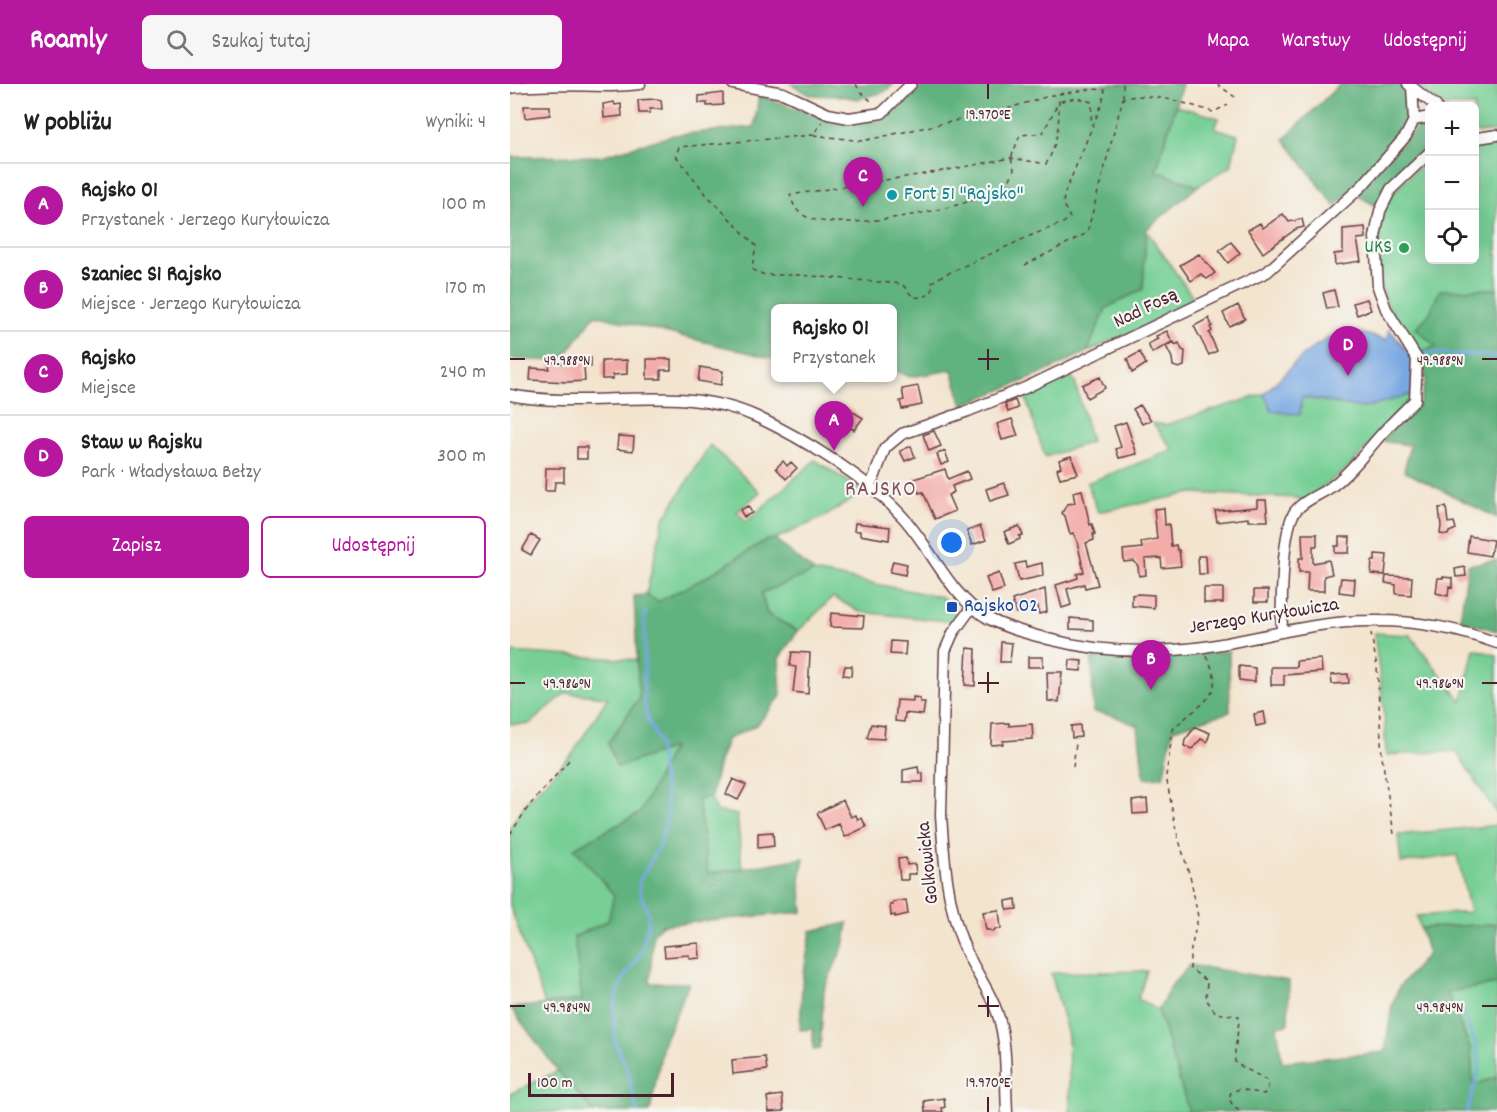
<!DOCTYPE html>
<html lang="pl">
<head>
<meta charset="utf-8">
<style>
  :root { --surface:#fff; --page:#f6f6f6; --text:#202124; --muted:#757577; --line:#e0e0e0; --accent:#b5179e }
  body { margin:0; font-family:Dekko,sans-serif; background:var(--page); color:var(--text) }
  .controls { position:absolute; right:18px; top:18px; display:grid; overflow:hidden; border-radius:9px; box-shadow:0 6px 24px #0002 }
  .controls button { width:54px; height:54px; display:grid; place-items:center; padding:0; border:0; border-bottom:2px solid var(--line); background:var(--surface); color:var(--text); font:30px sans-serif }
  .scale { position:absolute; left:18px; bottom:15px; width:146px; box-sizing:border-box; padding-left:6px; border:3px solid #4a1f2b; border-top:0; font-size:16px; line-height:21px; white-space:nowrap; color:#4a1f2b; -webkit-text-stroke:4px #f6f6f2; paint-order:stroke }
  .you { position:absolute; left:442px; top:459px; width:21px; height:21px; margin:-15px; border:4px solid #fff; border-radius:50%; background:#1a73e8; box-shadow:0 0 0 9px #1a73e833 }
  .badge { display:grid; place-items:center; width:39px; height:39px; border-radius:50%; background:var(--accent); color:#fff; font-size:20px; font-weight:700 }
  .pin { position:absolute; translate:-50% -50px; filter:drop-shadow(0 2px 3px #0008) }
  .pin::after { content:''; position:absolute; top:32px; width:21px; height:18px; background:inherit; clip-path:polygon(0 0,100% 0,50% 100%) }
  .popup { position:absolute; left:261px; top:220px; width:126px; height:78px; box-sizing:border-box; display:grid; place-content:center; border-radius:9px; background:var(--surface); filter:drop-shadow(0 2px 4px #0005); font-size:20px; white-space:nowrap; color:var(--muted) }
  .popup b { font-size:22px; color:var(--text) }
  .popup::after { content:''; position:absolute; left:50%; top:100%; margin-left:-12px; border:12px solid transparent; border-top-color:var(--surface) }
  .list { margin:0; padding:0; list-style:none }
  h2 { display:flex; justify-content:space-between; align-items:center; height:78px; margin:0; padding:0 24px; font-size:26px }
  h2 small { font-size:20px; font-weight:400; color:var(--muted) }
  .list li { display:grid; grid-template-columns:39px 1fr auto; gap:18px; align-items:center; box-sizing:border-box; height:84px; padding:0 24px; border-top:2px solid var(--line) }
  .list b { display:block; font-size:22px; white-space:nowrap }
  .list p { margin:0; font-size:20px; white-space:nowrap; color:var(--muted) }
  .list em { font-size:20px; font-style:normal; color:var(--muted) }
  .actions { display:flex; gap:12px; padding:18px 24px }
  .actions a { flex:1; padding:14px 0; border:2px solid var(--accent); border-radius:9px; text-align:center; font-size:21px; color:var(--accent) }
  .actions .main { background:var(--accent); color:#fff }
  .icon { flex:none; width:33px; height:33px; fill:none; stroke:currentColor; stroke-width:2; stroke-linecap:round; stroke-linejoin:round }
  .map { position:relative; flex:none; width:987px; height:1028px; overflow:hidden }
  header { display:flex; align-items:center; gap:36px; box-sizing:border-box; height:84px; padding:0 30px; background:var(--accent); color:#fff }
  header strong { font-size:28px }
  nav { display:flex; gap:33px; margin-inline-start:auto; font-size:21px }
  .search { width:420px; height:54px; background:var(--page); display:flex; align-items:center; gap:15px; box-sizing:border-box; padding:0 21px; border-radius:9px; color:var(--muted); font-size:22px }
  main { display:flex }
  aside { flex:1; background:var(--surface) }
  .map>svg:first-child { display:block }
</style>
</head>
<body>
<header>
<strong>Roamly</strong>
<div class="search"><svg class="icon" aria-label="search" viewBox="0 0 24 24"><circle cx="10" cy="10" r="6"/><path d="M15 15l6 6"/></svg>Szukaj tutaj</div>
<nav><a>Mapa</a><a>Warstwy</a><a>Udostępnij</a></nav>
</header>
<main>
<aside>
<h2>W pobliżu<small>Wyniki: 4</small></h2>
<ul class="list">
<li><span class="badge">A</span><div><b>Rajsko 01</b><p>Przystanek · Jerzego Kuryłowicza</p></div><em>100 m</em></li>
<li><span class="badge">B</span><div><b>Szaniec S1 Rajsko</b><p>Miejsce · Jerzego Kuryłowicza</p></div><em>170 m</em></li>
<li><span class="badge">C</span><div><b>Rajsko</b><p>Miejsce</p></div><em>240 m</em></li>
<li><span class="badge">D</span><div><b>Staw w Rajsku</b><p>Park · Władysława Bełzy</p></div><em>300 m</em></li>
</ul>
<div class="actions"><a class="main">Zapisz</a><a>Udostępnij</a></div>
</aside>
<div class="map">
<svg width="987" height="1028" viewBox="0 0 987 1028">
  <rect width="100%" height="100%" fill="#f6f6f2"/>
  <filter id="ink" filterUnits="userSpaceOnUse"><feTurbulence type="fractalNoise" baseFrequency=".0167" numOctaves="2"/><feDisplacementMap in="SourceGraphic" scale="12" xChannelSelector="R" yChannelSelector="G"/><feConvolveMatrix kernelMatrix="1 2 1 2 8 2 1 2 1" color-interpolation-filters="sRGB"/></filter>
  <filter id="wash" filterUnits="userSpaceOnUse"><feTurbulence type="fractalNoise" baseFrequency=".008" numOctaves="4" result="noise"/><feDisplacementMap in="SourceGraphic" scale="24" xChannelSelector="R" yChannelSelector="G"/><feGaussianBlur stdDeviation="1.35" result="paint"/><feColorMatrix in="noise" values="0 0 0 0 0 0 0 0 0 0 0 0 0 0 0 0 0 1.4 0 .05"/><feComposite in="paint" operator="in"/></filter>
  <g filter="url(#wash)">
    <rect width="100%" height="100%" fill="#f3e4ce"/>
    <path fill="#77cf95" stroke="#607760" stroke-width="1.5" d="M 904,0 L 987,0 L 987,47 L 967,49 L 965,47 L 964,22 L 933,22 Z
      M 666,22 L 709,34 L 705,44 L 728,51 L 721,82 L 688,102 L 646,87 Z
      M 987,54 L 987,205 L 930,206 L 919,231 L 906,244 L 926,263 L 907,268 C 895,248 877,226 871,204 C 865,180 868,128 883,109 C 894,96 908,85 919,74 L 920,176 L 964,176 L 965,57 Z
      M 636,146 L 687,219 L 577,268 L 596,224 L 633,205 Z
      M 560,290 L 565,298 L 581,358 L 535,373 L 514,309 Z
      M 754,310 L 762,327 L 790,330 L 792,313 L 853,324 L 902,310 L 899,318 L 837,385 L 792,418 L 788,414 L 682,409 L 588,428 L 577,399 L 663,366 L 643,339 L 655,341 Z
      M 200,361 L 250,408 L 227,428 L 236,438 L 305,376 L 354,408 L 314,433 L 265,455 L 256,456 L 193,495 L 148,518 L 136,511 L 153,436 Z
      M 304,488 L 432,513 L 448,531 L 446,538 L 350,528 L 323,513 L 288,547 L 257,530 L 251,509 Z
      M 864,549 L 900,551 L 952,618 L 964,565 L 987,571 L 987,730 L 946,667 L 876,671 L 874,625 Z
      M 0,568 L 127,576 L 129,614 L 98,659 L 107,683 L 163,663 L 130,729 L 65,764 L 104,811 L 98,837 L 64,853 L 73,916 L 35,920 L 0,822 L 0,743 L 17,717 L 63,669 L 98,613 L 56,609 L 19,640 L 0,640 Z
      M 201,713 L 206,727 L 227,731 L 232,784 L 198,790 L 187,715 Z
      M 987,741 L 987,840 L 910,844 L 907,832 L 960,828 L 947,771 L 891,779 L 888,751 Z
      M 637,887 L 628,915 L 648,926 L 679,1028 L 560,1028 L 558,952 L 541,889 Z
      M 987,900 L 987,993 L 963,1002 L 961,966 L 937,908 Z
      M 48,987 L 84,1028 L 0,1028 L 0,1010 Z"/>
    <path fill="#61b27e" stroke="#566854" stroke-width="1.5" d="M 281,0 L 384,0 L 374,8 L 349,15 L 330,12 L 300,11 Z
      M 413,0 L 672,0 L 646,87 L 688,102 L 636,146 L 633,205 L 596,224 L 577,268 L 527,292 L 453,321 L 442,286 L 400,293 L 383,286 L 382,224 L 266,224 L 265,275 L 85,231 L 51,277 L 0,275 L 0,194 L 2,185 L 0,185 L 0,73 L 91,72 L 164,51 L 244,43 L 249,11 L 327,39 L 372,36 L 404,10 Z
      M 830,0 L 904,0 L 897,2 L 897,43 L 889,58 L 825,122 L 774,55 Z
      M 919,40 L 919,66 L 895,85 L 866,122 L 845,110 L 909,41 Z
      M 987,205 L 987,434 L 894,387 L 900,361 L 871,357 L 910,319 L 916,294 L 907,268 L 926,263 L 906,244 L 919,230 L 930,206 Z
      M 265,455 L 304,488 L 251,509 L 257,530 L 288,547 L 269,574 L 271,612 L 247,641 L 218,655 L 209,677 L 201,713 L 188,716 L 198,790 L 294,774 L 290,796 L 293,828 L 152,841 L 143,850 L 140,899 L 179,899 L 153,960 L 140,1028 L 84,1028 L 48,987 L 1,924 L 72,916 L 64,853 L 98,837 L 104,811 L 64,764 L 130,729 L 162,664 L 107,683 L 98,659 L 129,614 L 124,512 L 136,511 L 148,518 L 193,495 L 256,456 Z
      M 987,476 L 987,547 L 950,536 L 958,481 Z
      M 719,567 L 720,628 L 663,645 L 653,693 L 634,694 L 628,642 L 604,632 L 583,628 L 582,571 L 644,575 Z
      M 338,839 L 335,858 L 314,906 L 310,965 L 303,966 L 303,945 L 290,946 L 292,900 L 301,847 Z
      M 987,840 L 987,900 L 937,908 L 961,966 L 963,1001 L 987,993 L 987,1028 L 679,1028 L 648,926 L 661,902 L 680,881 L 779,897 L 778,940 L 767,942 L 772,978 L 875,968 L 882,921 L 889,903 L 918,870 L 910,844 Z"/>
    <path fill="#78a7e2" stroke="#616386" stroke-width="1.5" d="M 879,245 L 903,274 L 902,310 L 853,324 L 792,313 L 790,331 L 762,327 L 754,310 C 777,288 809,247 844,248 C 855,249 865,253 876,256 Z"/>
    <g fill="none" stroke-linecap="round" stroke-linejoin="round">
      <path stroke="#78a7e2" stroke-width="3" d="M 913,269 L 987,272
        M 950,923 L 965,958 L 970,981 L 957,1028
        M 127,1028 L 118,987 L 105,958 L 104,926 L 106,913 L 114,893 L 131,869 L 138,841 L 138,828 L 130,809 L 129,798 L 150,760 L 157,735 L 156,710 L 150,680 L 149,659 L 137,634 L 134,619 L 135,527"/>
    </g>
    <g id="blocks">
      <path fill="#f3aca8" d="M 213,9 L 213,21 L 197,22 L 197,19 L 189,19 L 189,12 Z
        M 146,15 L 151,16 L 152,25 L 140,25 L 140,29 L 129,29 L 128,16 Z
        M 104,18 L 105,21 L 111,20 L 112,32 L 94,34 L 93,20 Z
        M 14,22 L 40,22 L 40,31 L 15,34 Z
        M 773,130 L 779,138 L 792,135 L 794,143 L 786,145 L 753,169 L 738,146 L 750,139 L 753,144 Z
        M 855,143 L 856,154 L 847,155 L 851,177 L 825,181 L 824,170 L 833,169 L 833,145 Z
        M 721,158 L 730,169 L 718,179 L 709,167 Z
        M 689,170 L 705,189 L 697,195 L 691,190 L 681,197 L 670,181 Z
        M 824,206 L 828,223 L 817,225 L 813,209 Z
        M 857,215 L 861,226 L 847,231 L 843,219 Z
        M 728,221 L 735,235 L 719,242 L 713,229 Z
        M 699,234 L 702,242 L 700,243 L 702,247 L 699,249 L 707,267 L 699,271 L 684,242 Z
        M 657,247 L 662,258 L 642,269 L 638,260 L 648,255 L 646,252 Z
        M 664,258 L 665,261 L 669,259 L 672,266 L 675,267 L 674,282 L 669,284 L 663,282 L 662,274 L 656,262 Z
        M 630,268 L 636,280 L 622,289 L 617,275 Z
        M 62,273 L 81,274 L 81,283 L 74,282 L 75,297 L 58,298 L 20,296 L 21,284 L 39,285 L 40,278 L 62,280 Z
        M 137,275 L 161,275 L 161,286 L 151,286 L 151,295 L 137,295 Z
        M 117,276 L 117,290 L 103,291 L 103,295 L 92,295 L 92,277 Z
        M 190,283 L 213,287 L 211,301 L 188,297 Z
        M 590,293 L 595,304 L 577,314 L 572,301 Z
        M 408,302 L 412,321 L 392,325 L 390,317 L 394,316 L 392,305 Z
        M 505,316 L 508,324 L 498,328 L 495,320 Z
        M 630,321 L 641,336 L 632,340 L 623,325 Z
        M 337,324 L 353,334 L 344,346 L 330,337 Z
        M 502,335 L 508,352 L 492,356 L 487,340 Z
        M 616,338 L 627,370 L 609,374 L 606,365 L 611,363 L 604,342 Z
        M 424,347 L 431,362 L 419,367 L 413,351 Z
        M 108,352 L 124,353 L 123,367 L 107,365 Z
        M 401,362 L 405,373 L 395,377 L 390,367 Z
        M 67,363 L 77,363 L 77,375 L 67,375 Z
        M 435,367 L 439,378 L 431,381 L 427,370 Z
        M 561,372 L 568,390 L 550,394 L 547,385 L 551,383 L 549,376 Z
        M 273,377 L 277,382 L 281,378 L 287,384 L 276,395 L 266,384 Z
        M 36,384 L 54,384 L 54,398 L 45,398 L 44,407 L 35,407 Z
        M 435,385 L 438,395 L 457,387 L 460,395 L 442,402 L 444,408 L 438,411 L 445,427 L 425,435 L 413,408 L 409,409 L 404,395 Z
        M 494,399 L 499,411 L 480,417 L 476,405 Z
        M 572,406 L 580,441 L 582,440 L 585,450 L 583,450 L 584,456 L 576,459 L 588,501 L 575,504 L 574,500 L 557,505 L 561,521 L 552,524 L 546,501 L 568,494 L 567,490 L 574,488 L 567,457 L 563,449 L 560,450 L 555,432 L 552,429 L 557,420 L 565,419 L 563,408 Z
        M 747,416 L 756,416 L 758,437 L 738,437 L 738,434 L 707,438 L 705,427 L 747,423 Z
        M 238,422 L 242,429 L 234,433 L 230,426 Z
        M 936,423 L 938,439 L 944,438 L 946,445 L 939,448 L 938,451 L 930,450 L 931,442 L 929,424 Z
        M 654,424 L 655,441 L 659,440 L 661,462 L 666,461 L 667,466 L 669,466 L 671,482 L 652,484 L 651,474 L 635,475 L 636,491 L 629,492 L 628,482 L 624,477 L 614,478 L 613,466 L 632,464 L 631,458 L 647,455 L 644,425 Z
        M 345,439 L 380,443 L 379,456 L 350,451 L 350,447 L 344,447 Z
        M 470,442 L 476,456 L 462,461 L 457,447 Z
        M 509,442 L 513,451 L 509,452 L 510,455 L 499,460 L 494,448 Z
        M 792,450 L 807,450 L 807,462 L 803,462 L 803,479 L 819,476 L 822,490 L 814,492 L 814,507 L 797,507 L 798,488 L 789,488 L 789,474 L 793,474 Z
        M 21,451 L 30,456 L 21,471 L 12,466 Z
        M 959,452 L 983,456 L 980,472 L 957,468 Z
        M 829,453 L 840,453 L 839,469 L 825,469 L 825,462 L 829,462 Z
        M 442,454 L 447,463 L 439,468 L 434,459 Z
        M 865,470 L 877,471 L 875,491 L 861,490 L 862,477 L 865,477 Z
        M 688,472 L 696,472 L 697,490 L 689,490 Z
        M 383,477 L 397,480 L 395,491 L 380,488 Z
        M 515,478 L 516,483 L 532,479 L 533,492 L 509,497 L 505,480 Z
        M 955,483 L 956,492 L 946,493 L 945,485 Z
        M 489,489 L 494,505 L 482,509 L 476,494 Z
        M 876,492 L 902,493 L 901,511 L 886,510 L 886,501 L 875,499 Z
        M 933,493 L 942,494 L 942,504 L 939,503 L 938,512 L 926,509 L 928,494 L 933,494 Z
        M 831,494 L 845,495 L 844,510 L 829,508 Z
        M 694,504 L 713,504 L 713,519 L 694,519 Z
        M 535,505 L 537,528 L 529,530 L 528,522 L 506,529 L 502,516 Z
        M 744,506 L 758,506 L 758,518 L 744,518 Z
        M 628,510 L 644,511 L 644,524 L 622,522 L 622,511 Z
        M 321,529 L 354,532 L 353,544 L 320,543 Z
        M 560,534 L 583,536 L 583,546 L 560,545 Z
        M 381,557 L 396,558 L 395,571 L 380,570 Z
        M 491,558 L 502,559 L 500,578 L 490,578 Z
        M 457,564 L 466,565 L 465,602 L 455,601 Z
        M 282,568 L 300,569 L 298,610 L 283,608 L 286,583 L 280,582 Z
        M 518,573 L 533,573 L 533,583 L 518,583 Z
        M 811,575 L 812,588 L 774,591 L 774,601 L 761,601 L 761,583 L 787,583 L 786,577 Z
        M 560,576 L 572,577 L 571,587 L 559,586 Z
        M 335,582 L 342,582 L 341,592 L 333,591 Z
        M 729,582 L 745,584 L 745,598 L 729,596 Z
        M 537,588 L 552,588 L 549,618 L 538,617 Z
        M 838,590 L 839,599 L 822,600 L 821,591 Z
        M 403,613 L 410,614 L 410,618 L 415,618 L 413,631 L 395,629 L 394,638 L 385,637 L 387,616 L 403,617 Z
        M 754,628 L 756,640 L 746,642 L 744,630 Z
        M 499,639 L 499,642 L 522,640 L 523,655 L 493,657 L 493,660 L 481,661 L 482,640 Z
        M 361,640 L 375,642 L 374,655 L 357,654 Z
        M 570,641 L 571,653 L 562,654 L 561,642 Z
        M 685,643 L 700,649 L 697,658 L 691,655 L 682,665 L 674,662 L 675,656 Z
        M 408,683 L 409,689 L 413,689 L 413,698 L 393,698 L 393,686 Z
        M 223,695 L 236,701 L 228,716 L 216,710 Z
        M 637,715 L 638,729 L 623,730 L 622,717 Z
        M 333,716 L 341,733 L 346,731 L 348,736 L 352,734 L 356,743 L 335,753 L 329,740 L 315,746 L 307,729 Z
        M 263,748 L 264,762 L 248,764 L 248,749 Z
        M 396,774 L 397,781 L 405,780 L 406,790 L 398,790 L 398,796 L 390,796 L 388,775 Z
        M 506,815 L 507,825 L 497,826 L 496,817 Z
        M 396,816 L 398,830 L 385,833 L 385,831 L 381,832 L 380,821 L 383,821 L 383,818 Z
        M 489,826 L 491,845 L 485,845 L 483,848 L 480,846 L 476,846 L 473,828 Z
        M 189,859 L 190,874 L 179,875 L 179,871 L 155,873 L 154,862 Z
        M 255,973 L 257,986 L 223,990 L 222,976 Z
        M 272,1011 L 274,1027 L 259,1028 L 257,1013 Z
        M 434,1014 L 435,1023 L 432,1024 L 433,1028 L 415,1028 L 414,1017 Z"/>
    </g>
  </g>
  <g filter="url(#ink)">
    <use href="#blocks" fill-opacity="0" stroke="#633d43" stroke-width="1.5"/>
    <g fill="none" stroke-linecap="round" stroke-linejoin="round">
      <g stroke="#633d43" stroke-width="13">
        <path id="minor" d="M 223,0 L 273,9 L 318,30 L 339,34 L 372,29 L 401,0
          M 898,0 L 926,22
          M 0,4 C 27,0 67,1 96,2 C 107,2 119,1 130,0
          M 904,36 L 920,33
          M 964,52 L 968,54 L 987,51
          M 0,311 C 81,327 169,297 247,333 C 292,354 357,394 390,430 C 421,462 437,509 476,533 C 495,544 517,549 538,555 C 588,568 642,570 694,563 C 749,555 804,537 860,537 C 904,536 946,544 987,559
          M 358,401 L 364,394 L 375,364 L 392,350 L 458,327 L 515,304 L 757,188 L 852,102 L 896,52 L 904,36 L 902,3
          M 462,523 L 443,549 L 435,567 L 431,731 C 434,775 437,821 454,862 C 463,885 479,905 487,928 C 498,959 495,995 497,1028
          M 772,548 C 771,522 772,450 784,429 C 791,417 810,411 821,403 C 840,389 854,370 869,353 C 880,340 893,328 905,316 L 907,275 L 876,225 L 868,203 L 865,153 L 870,127 L 881,105 L 920,68"/>
      </g>
      <path stroke="#633d43" stroke-width="1.5" stroke-dasharray="4.5 4.5" stroke-linecap="butt" d="M 346,0 L 349,6 L 361,17 L 359,19
        M 613,0 L 613,13
        M 707,0 L 725,13
        M 551,17 L 567,14 L 582,18 L 581,41
        M 303,51 L 352,57 L 486,28 L 542,11 L 583,5 L 595,6 L 593,17 L 554,111 L 553,120 L 560,134 L 553,139 L 522,151 L 428,194 L 422,198 L 422,208 C 416,213 411,214 403,213 L 392,200 L 290,191 L 255,191 L 243,186 L 243,178 L 246,162 L 196,110 L 166,72 L 169,63 L 303,51 L 312,38
        M 501,74 L 504,85 C 502,89 501,95 498,98 C 475,124 331,148 299,134 C 287,129 284,123 280,111 L 427,88 L 501,74 L 536,80 C 548,59 549,41 549,17 L 533,49 L 510,51 L 501,74
        M 515,181 L 577,149 L 613,14 C 643,8 675,19 703,28 L 718,21
        M 861,549 L 867,583 L 872,673 L 884,750
        M 696,572 C 720,613 687,620 663,645 L 656,692 L 666,746 L 681,796 L 688,833 L 680,870 L 680,885 L 697,897 L 696,915 L 706,929 L 729,932 C 729,947 724,963 725,978 C 736,986 747,990 758,997 L 758,1005 L 754,1010 L 730,1005 L 721,1008 L 719,1015 L 724,1023 L 731,1028
        M 563,683 L 566,659
        M 0,750 L 19,722 L 61,674"/>
      <use href="#minor" stroke="#fff" stroke-width="10"/>
    </g>
  </g>
  <path fill="none" stroke="#4a1f2b" stroke-width="2" d="M 478,0 L 478,15M 478,265 L 478,286M 0,275 L 15,275M 468,275 L 489,275M 972,275 L 987,275M 478,588 L 478,609M 0,599 L 15,599M 468,599 L 489,599M 972,599 L 987,599M 478,912 L 478,933M 0,922 L 15,922M 468,922 L 489,922M 972,922 L 987,922M 478,1013 L 478,1028"/>
  <circle fill="#0f9aa8" stroke="#f6f6f2" stroke-width="2" cx="382" cy="111" r="6"/>
  <circle fill="#2e9e5b" stroke="#f6f6f2" stroke-width="2" cx="894" cy="164" r="6"/>
  <rect fill="#1a4fb4" stroke="#f6f6f2" stroke-width="2" x="436" y="517" width="12" height="12" rx="3"/>
  <g text-anchor="middle" dominant-baseline="central" stroke-width="4.5" stroke-linejoin="round" paint-order="stroke">
    <g font-size="20" fill="#0d838f" stroke="#f6f6f2" text-anchor="start">
      <text x="394" y="111">Fort 51 "Rajsko"</text>
    </g>
    <g font-size="20" fill="#27864d" stroke="#f6f6f2" text-anchor="end">
      <text x="882" y="164">UKS</text>
    </g>
    <g font-size="20" fill="#4a1f2b" stroke="#f6f6f2">
      <text transform="translate(636 225) rotate(-26)">Nad Fosą</text>
      <text transform="translate(754 533) rotate(-9)">Jerzego Kuryłowicza</text>
      <text transform="translate(419 779) rotate(-96)">Golkowicka</text>
    </g>
    <g font-size="20" fill="#164399" stroke="#f6f6f2" text-anchor="start">
      <text x="454" y="523">Rajsko 02</text>
    </g>
    <g font-size="22" letter-spacing="1.5" fill="#855057" stroke="#f6f6f2">
      <text x="371" y="406">RAJSKO</text>
    </g>
  </g>
  <g font-size="15" text-anchor="middle" fill="#4a1f2b" stroke="#f6f6f2" stroke-width="4.5" stroke-linejoin="round" paint-order="stroke">
    <text x="478" y="35">19.970°E</text>
    <text x="57" y="281">49.988°N</text>
    <text x="930" y="281">49.988°N</text>
    <text x="57" y="604">49.986°N</text>
    <text x="930" y="604">49.986°N</text>
    <text x="57" y="928">49.984°N</text>
    <text x="930" y="928">49.984°N</text>
    <text x="478" y="1003">19.970°E</text>
  </g>
</svg>
<div class="controls">
<button>+</button>
<button>−</button>
<button><svg class="icon" aria-label="locate" viewBox="0 0 24 24"><circle cx="12" cy="12" r="6"/><path d="M12 2v4M12 18v4M2 12h4M18 12h4"/></svg></button>
</div>
<div class="scale">100 m</div>
<div class="you"></div>
<div class="pin badge" style="left:324px;top:367px">A</div>
<div class="popup"><b>Rajsko 01</b>Przystanek</div>
<div class="pin badge" style="left:641px;top:606px">B</div>
<div class="pin badge" style="left:353px;top:123px">C</div>
<div class="pin badge" style="left:838px;top:292px">D</div>
</div>
</main>
</body>
</html>
